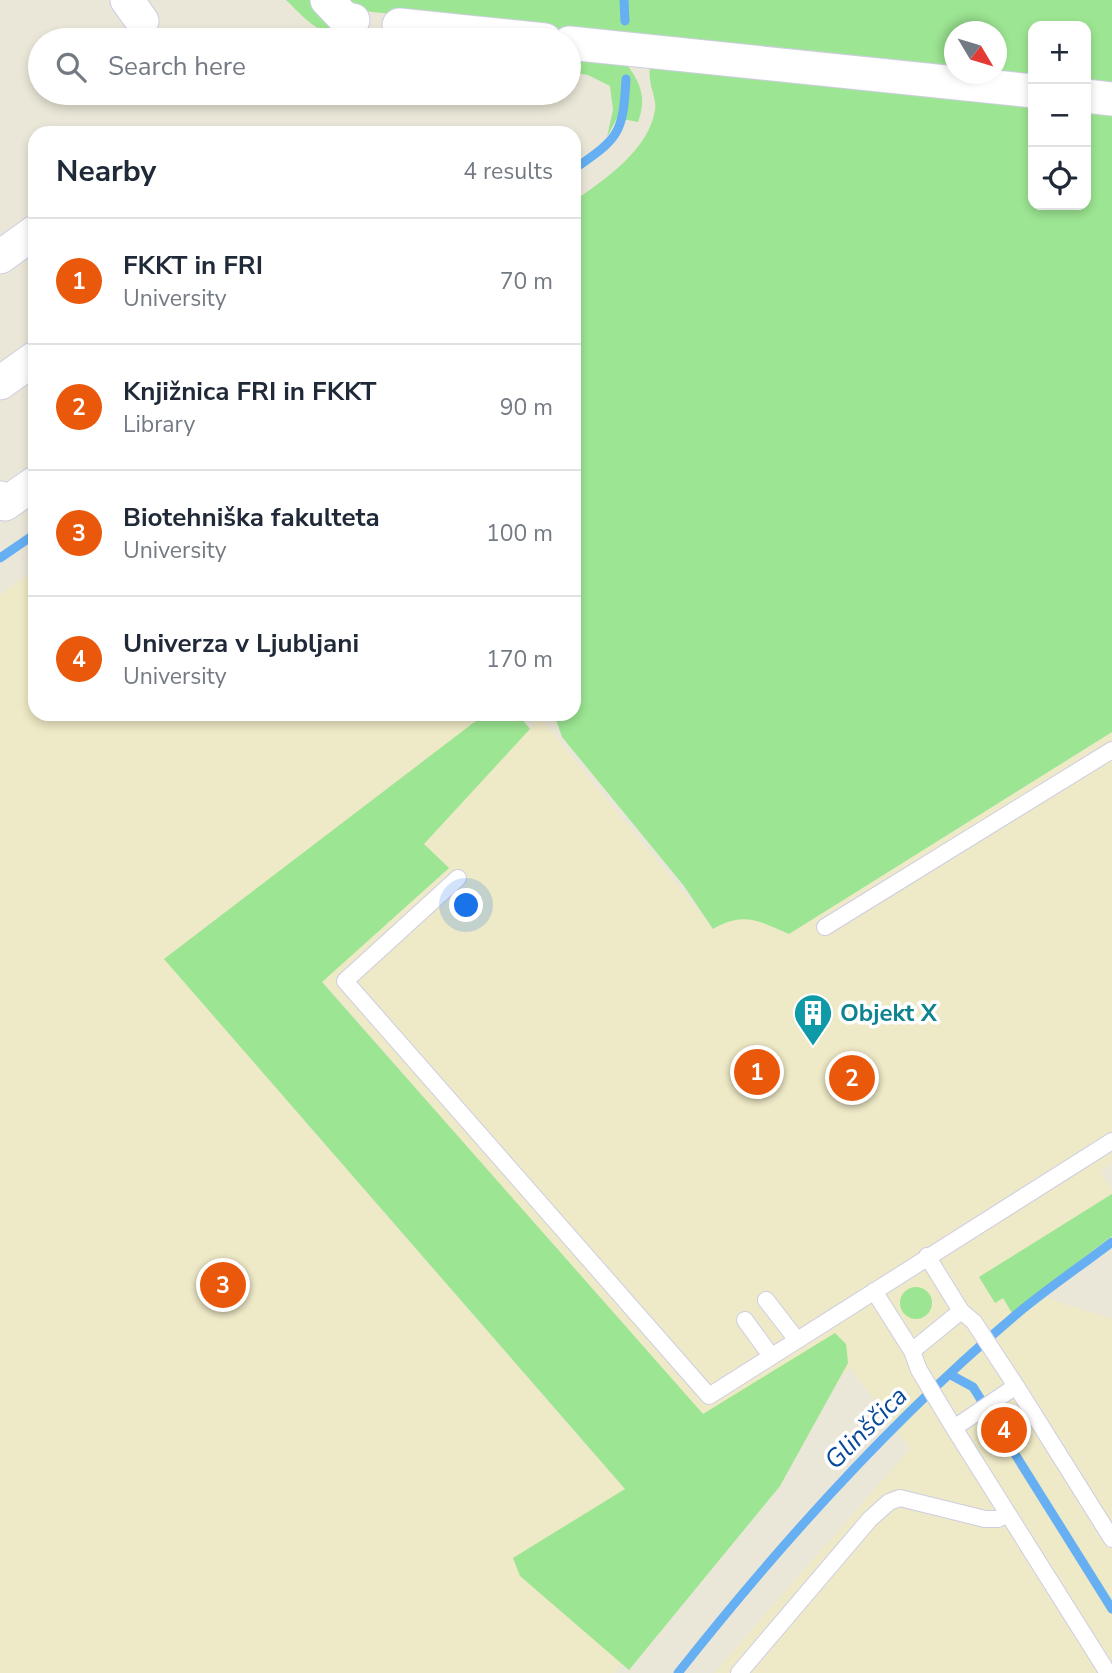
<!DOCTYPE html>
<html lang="en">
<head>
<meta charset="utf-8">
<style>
  :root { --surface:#fff; --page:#f2f2f3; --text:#1f2937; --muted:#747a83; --line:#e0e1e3; --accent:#ea580c }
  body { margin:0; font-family:"Nunito Sans",sans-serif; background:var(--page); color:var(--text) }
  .controls { position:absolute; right:21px; top:21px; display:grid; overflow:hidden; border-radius:14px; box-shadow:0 4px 10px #0003 }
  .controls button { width:63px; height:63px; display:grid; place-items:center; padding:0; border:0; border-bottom:2px solid var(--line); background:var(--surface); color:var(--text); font:35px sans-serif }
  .compass { position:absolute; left:944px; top:21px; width:63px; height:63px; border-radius:50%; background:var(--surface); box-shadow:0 4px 10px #0003; rotate:128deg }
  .you { position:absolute; left:467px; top:906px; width:24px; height:24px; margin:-18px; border:5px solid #fff; border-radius:50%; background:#1a73e8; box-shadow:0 0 0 10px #1a73e833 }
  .badge { display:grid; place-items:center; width:46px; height:46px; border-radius:50%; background:var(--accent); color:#fff; font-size:23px; font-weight:700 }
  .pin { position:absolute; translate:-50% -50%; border:4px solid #fff; box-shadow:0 2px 7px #0006 }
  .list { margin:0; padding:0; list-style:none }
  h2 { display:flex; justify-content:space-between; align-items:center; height:91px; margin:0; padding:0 28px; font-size:30px }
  h2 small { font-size:23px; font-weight:400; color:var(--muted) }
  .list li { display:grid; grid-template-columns:46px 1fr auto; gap:21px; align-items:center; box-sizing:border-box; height:126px; padding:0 28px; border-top:2px solid var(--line) }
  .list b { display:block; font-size:26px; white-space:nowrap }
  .list p { margin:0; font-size:23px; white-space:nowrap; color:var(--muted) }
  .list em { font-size:23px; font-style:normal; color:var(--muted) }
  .icon { flex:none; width:38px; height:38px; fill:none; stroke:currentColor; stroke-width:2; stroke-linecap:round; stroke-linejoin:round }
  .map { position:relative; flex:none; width:1112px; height:1673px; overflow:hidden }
  .search { position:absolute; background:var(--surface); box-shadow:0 4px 10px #0003; left:28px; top:28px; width:553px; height:77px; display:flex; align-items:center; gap:18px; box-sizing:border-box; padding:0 24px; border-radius:38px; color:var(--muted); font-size:26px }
  .panel { position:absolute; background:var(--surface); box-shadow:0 4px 10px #0003; left:28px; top:126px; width:553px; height:595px; border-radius:21px }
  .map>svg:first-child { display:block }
</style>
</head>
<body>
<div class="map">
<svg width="1112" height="1673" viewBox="0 0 1112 1673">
  <rect width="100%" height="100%" fill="#ebe7d8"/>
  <path fill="#eee9c6" d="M 35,570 L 35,714 L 485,714 L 164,959 L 625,1490 L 513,1558 L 521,1576 L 621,1663 L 614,1673 L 0,1673 L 0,595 Z
    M 540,718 L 713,929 L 728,920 L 745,918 L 764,923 L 789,934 L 1112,732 L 1112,1163 L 1100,1171 L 1112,1190 L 1112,1194 L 980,1277 L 1112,1319 L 1112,1673 L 714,1673 L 910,1449 L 851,1368 L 731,1447 L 322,981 L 449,869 L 423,844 Z"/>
  <path fill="#9ce592" d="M 286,0 L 313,0 L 352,31 L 454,40 C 415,40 360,47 324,31 C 309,25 298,11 286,0 Z
    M 341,0 L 1112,0 L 1112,89 L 1086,87 L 1086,26 L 1033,26 L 1033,81 L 996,74 L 996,32 L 954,32 L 954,73 L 354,10 Z
    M 569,53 L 622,58 C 639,80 648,95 638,122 L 617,118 L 607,137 L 613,110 L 610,86 L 588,75 L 569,72 Z
    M 650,61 L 1033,101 L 1033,205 L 1086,205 L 1086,106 L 1112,109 L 1112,732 L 789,934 C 759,921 744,911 713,929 L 684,886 L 562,737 L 554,714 L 574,714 L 574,201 C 604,180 649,150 655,110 C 657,99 650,88 650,78 C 649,72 650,67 650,61 Z
    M 485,714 L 518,714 L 530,729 L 424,844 L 449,868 L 322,982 L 703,1414 L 835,1333 L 846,1344 L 848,1363 L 780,1486 L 629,1670 L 520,1576 L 513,1558 L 625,1489 L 164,959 Z
    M 1112,1194 L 1112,1236 L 1012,1313 L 1003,1298 L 995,1303 L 979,1277 Z
    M900 1303a16 16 0 1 1 32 0a16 16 0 1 1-32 0Z"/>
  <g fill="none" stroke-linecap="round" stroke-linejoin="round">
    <path stroke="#66aff3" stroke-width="9" d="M 624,0 L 625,21
      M 574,169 C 619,138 623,134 626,79
      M 0,558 L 35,534
      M 951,1375 L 973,1387 L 1112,1609
      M 678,1673 C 780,1544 892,1419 1018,1313 C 1048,1288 1081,1266 1112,1242"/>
    <g stroke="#cecde2" stroke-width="18">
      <path id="lane" d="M 458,878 L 345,981 L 709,1396 L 1112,1141
        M 825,927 L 1112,750
        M 927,1256 L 961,1311 L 974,1322 L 1016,1386 L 1112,1539
        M 874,1291 L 912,1351 L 919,1370 L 954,1428 L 1108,1673
        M 766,1300 L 797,1340
        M 745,1320 L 771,1356
        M 912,1351 L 961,1311
        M 954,1428 L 1016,1386
        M 739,1673 L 870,1519 L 889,1502 L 900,1498 L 985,1519 L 998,1519 L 1007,1514"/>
    </g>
    <g stroke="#cecde2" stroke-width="35">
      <path id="street" d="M 127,0 L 142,21
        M 327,0 L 345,19 L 353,20
        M 399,25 L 545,40
        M 569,43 L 1033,91
        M 1086,96 L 1112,99
        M 0,257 L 35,232
        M 0,383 L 35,358
        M 0,498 L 5,504 L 35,483"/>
    </g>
    <use href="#lane" stroke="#fff" stroke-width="16"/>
    <use href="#street" stroke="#fff" stroke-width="33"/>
  </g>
  <defs>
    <g id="building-pin" transform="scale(2.0125)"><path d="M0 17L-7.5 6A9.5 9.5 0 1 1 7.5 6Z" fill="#0f9aa8" stroke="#fff"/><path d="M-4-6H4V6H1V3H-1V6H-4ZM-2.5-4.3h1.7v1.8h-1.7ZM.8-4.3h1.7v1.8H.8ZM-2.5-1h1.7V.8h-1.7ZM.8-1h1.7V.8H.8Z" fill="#fff"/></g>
  </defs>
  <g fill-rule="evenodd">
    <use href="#building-pin" x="813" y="1013"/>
  </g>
  <g text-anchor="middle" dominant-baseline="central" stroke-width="7" stroke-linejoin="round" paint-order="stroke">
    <g font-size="24" font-weight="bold" fill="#0d838f" stroke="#fff" text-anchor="start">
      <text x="840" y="1013">Objekt X</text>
    </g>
    <g font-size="26" font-style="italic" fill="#08499b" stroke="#fff">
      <text transform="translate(866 1428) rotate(-45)">Glinščica</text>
    </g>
  </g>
</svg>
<div class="controls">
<button>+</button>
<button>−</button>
<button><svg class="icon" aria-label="locate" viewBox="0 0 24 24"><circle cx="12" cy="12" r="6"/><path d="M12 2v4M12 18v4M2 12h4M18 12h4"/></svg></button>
</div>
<svg class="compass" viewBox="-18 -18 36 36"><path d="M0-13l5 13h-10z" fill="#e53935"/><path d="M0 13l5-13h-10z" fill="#747a83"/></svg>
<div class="you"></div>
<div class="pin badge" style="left:757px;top:1072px">1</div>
<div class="pin badge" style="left:852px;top:1078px">2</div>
<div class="pin badge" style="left:223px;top:1285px">3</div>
<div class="pin badge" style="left:1004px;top:1430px">4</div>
<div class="search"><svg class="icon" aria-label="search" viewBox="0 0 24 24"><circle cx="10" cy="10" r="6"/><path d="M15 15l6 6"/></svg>Search here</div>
<section class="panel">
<h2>Nearby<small>4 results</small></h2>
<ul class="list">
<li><span class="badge">1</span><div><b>FKKT in FRI</b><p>University</p></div><em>70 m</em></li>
<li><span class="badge">2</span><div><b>Knjižnica FRI in FKKT</b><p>Library</p></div><em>90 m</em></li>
<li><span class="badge">3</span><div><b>Biotehniška fakulteta</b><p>University</p></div><em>100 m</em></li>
<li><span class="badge">4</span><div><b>Univerza v Ljubljani</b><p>University</p></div><em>170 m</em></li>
</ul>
</section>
</div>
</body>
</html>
